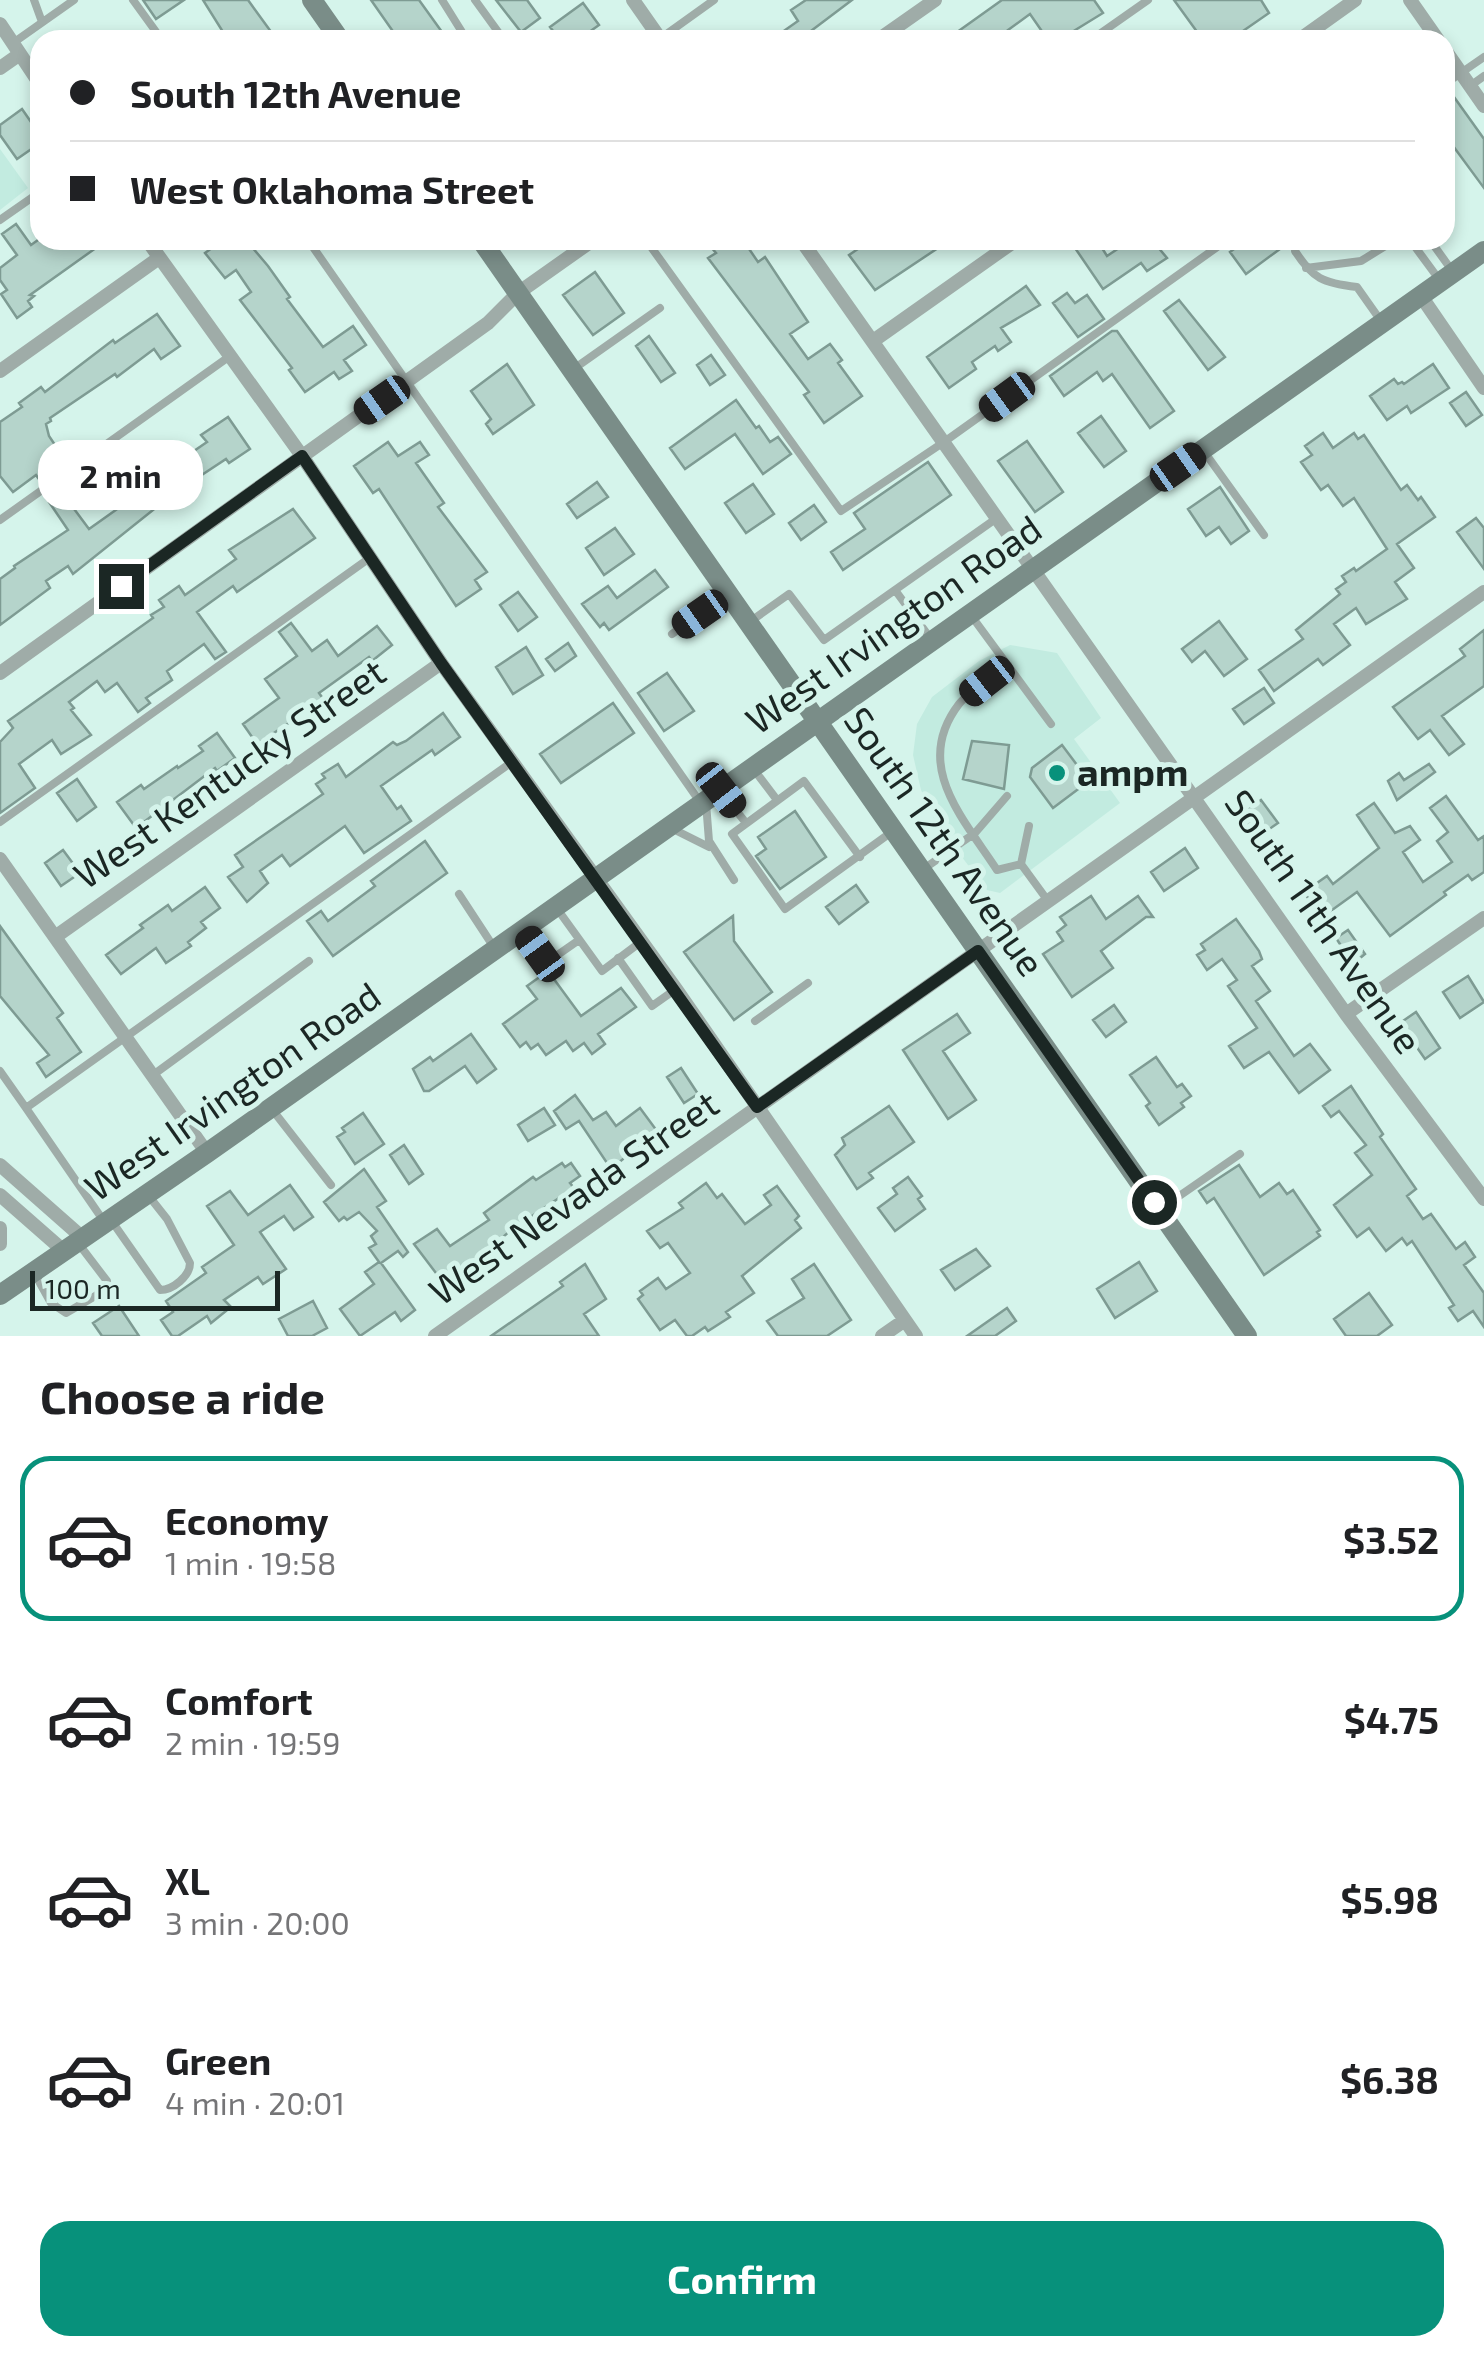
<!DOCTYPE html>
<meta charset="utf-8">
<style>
:root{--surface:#fff;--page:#f6f6f6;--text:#202124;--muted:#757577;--line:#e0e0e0;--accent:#07917b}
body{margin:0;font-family:"Exo 2",sans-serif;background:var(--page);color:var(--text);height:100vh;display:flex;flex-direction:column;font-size:38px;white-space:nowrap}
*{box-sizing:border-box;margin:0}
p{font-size:32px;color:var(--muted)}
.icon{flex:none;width:55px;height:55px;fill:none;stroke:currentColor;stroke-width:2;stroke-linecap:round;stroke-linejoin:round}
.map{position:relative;height:1336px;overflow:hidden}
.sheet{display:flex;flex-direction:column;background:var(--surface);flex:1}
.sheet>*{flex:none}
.banner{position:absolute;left:30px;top:30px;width:1425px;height:220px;border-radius:30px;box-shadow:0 5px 15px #0003;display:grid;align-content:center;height:220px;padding:0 40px;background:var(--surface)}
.scale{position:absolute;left:30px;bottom:25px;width:250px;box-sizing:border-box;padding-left:10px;border:5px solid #1b2724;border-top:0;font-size:28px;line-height:35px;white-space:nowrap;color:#1b2724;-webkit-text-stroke:8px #d5f4eb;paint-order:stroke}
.end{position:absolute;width:45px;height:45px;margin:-22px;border:12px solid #1b2724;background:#fff;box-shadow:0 0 0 5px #fff}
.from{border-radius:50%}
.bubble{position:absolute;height:70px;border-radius:30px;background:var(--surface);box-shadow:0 5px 15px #0003;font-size:32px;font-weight:700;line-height:70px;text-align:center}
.car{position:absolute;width:30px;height:60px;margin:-30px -15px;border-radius:12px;box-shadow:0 0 8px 2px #0007;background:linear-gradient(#222 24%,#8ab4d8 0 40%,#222 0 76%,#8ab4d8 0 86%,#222 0)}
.banner b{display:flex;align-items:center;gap:35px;height:95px;font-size:38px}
.banner b+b{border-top:2px solid var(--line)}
.banner i{width:25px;height:25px;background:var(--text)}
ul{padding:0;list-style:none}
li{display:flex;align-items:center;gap:30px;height:165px;margin:0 20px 15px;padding:0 20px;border:5px solid transparent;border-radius:30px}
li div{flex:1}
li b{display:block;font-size:38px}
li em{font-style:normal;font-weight:700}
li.active{border-color:var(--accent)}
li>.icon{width:90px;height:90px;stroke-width:1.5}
h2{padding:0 40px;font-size:45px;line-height:120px}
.primary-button{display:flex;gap:20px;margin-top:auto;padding:20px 40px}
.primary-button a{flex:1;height:115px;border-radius:30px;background:var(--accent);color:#fff;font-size:40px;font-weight:700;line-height:115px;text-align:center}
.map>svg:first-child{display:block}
</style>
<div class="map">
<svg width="1484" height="1336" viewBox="0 0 1484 1336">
<rect width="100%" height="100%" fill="#d5f4eb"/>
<path fill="#c2ebe0" d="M 0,149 L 28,188 L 0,210 Z
M 1010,645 L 1057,653 L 1101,718 L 1074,739 L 1120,803 L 1000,893 L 987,890 L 936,823 L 921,790 L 913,755 L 917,724 L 932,697 L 979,661 Z"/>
<path fill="#b5d4cb" stroke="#7e9b93" stroke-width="2.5" d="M 143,0 L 184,0 L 156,19 Z
M 203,0 L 248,0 L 277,40 L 228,40 Z
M 371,0 L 419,0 L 442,32 L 431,40 L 399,40 Z
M 496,0 L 527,0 L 540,18 L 521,32 Z
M 806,0 L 852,0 L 799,40 L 771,40 L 798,21 L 791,10 Z
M 1002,0 L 1094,0 L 1103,13 L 1059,40 L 1048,40 L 1030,14 L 1008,30 L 1010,33 L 1001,40 L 946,40 Z
M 1174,0 L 1261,0 L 1269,13 L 1230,40 L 1203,40 Z
M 583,3 L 599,25 L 578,40 L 560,40 L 550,27 Z
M 1449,90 L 1484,139 L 1484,188 L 1445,135 L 1445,91 Z
M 22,109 L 40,135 L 40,143 L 17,159 L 0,135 L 0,125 Z
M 16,224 L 31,245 L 38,240 L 107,240 L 30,295 L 34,296 L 28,301 L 32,307 L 17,318 L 1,294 L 7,290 L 0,280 L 0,268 L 17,255 L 2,234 Z
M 223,240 L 246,240 L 268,266 L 290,297 L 287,299 L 323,347 L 353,326 L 366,345 L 344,360 L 352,371 L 339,379 L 334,372 L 305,392 L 289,370 L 292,368 L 240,300 L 251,292 L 236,270 L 225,278 L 205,253 Z
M 721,240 L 743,240 L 758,262 L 765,257 L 808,322 L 790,334 L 808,359 L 830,344 L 842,360 L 838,363 L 862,396 L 824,423 L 804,395 L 809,392 L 708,258 L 716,253 L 711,247 Z
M 871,240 L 950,240 L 875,290 L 849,255 Z
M 1080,240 L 1097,240 L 1107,256 L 1131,240 L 1152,240 L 1167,258 L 1147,271 L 1141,263 L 1103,289 L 1073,245 Z
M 1246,240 L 1288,240 L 1288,243 L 1246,274 L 1230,252 Z
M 595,272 L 624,313 L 593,335 L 563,295 Z
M 1026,286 L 1040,305 L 1001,328 L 1011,342 L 998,351 L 995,346 L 972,362 L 976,369 L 949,388 L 927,357 Z
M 1067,293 L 1075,303 L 1087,295 L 1104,319 L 1078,337 L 1053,303 Z
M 1179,300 L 1225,357 L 1208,370 L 1164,311 Z
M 157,314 L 180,346 L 161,359 L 154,349 L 117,377 L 115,374 L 50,418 L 51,421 L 46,424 L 49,436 L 67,463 L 41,482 L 36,475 L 13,492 L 0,476 L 0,422 L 22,407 L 19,403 L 41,387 L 45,392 L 113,340 L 115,343 Z
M 1112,331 L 1117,331 L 1174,411 L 1150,428 L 1112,374 L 1103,381 L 1097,372 L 1064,396 L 1050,376 Z
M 649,336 L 675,373 L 661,382 L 636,346 Z
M 711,355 L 725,375 L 710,385 L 697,365 Z
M 507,364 L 534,405 L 493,434 L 486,424 L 491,419 L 471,391 Z
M 1433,364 L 1449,388 L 1411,413 L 1407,406 L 1387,420 L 1370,396 L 1394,379 L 1398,384 L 1402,382 L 1404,384 Z
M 1466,392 L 1482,415 L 1466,426 L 1450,403 Z
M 736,400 L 756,428 L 759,426 L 770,442 L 778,437 L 791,454 L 763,474 L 735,434 L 685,469 L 670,448 Z
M 1101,416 L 1126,451 L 1104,467 L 1078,433 Z
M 228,417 L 250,449 L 229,463 L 226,459 L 173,494 L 73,574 L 68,566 L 46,581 L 50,588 L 0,625 L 0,579 L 15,568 L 14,566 L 68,530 L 47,499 L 60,490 L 89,529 L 120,507 L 113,498 L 155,468 L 156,471 L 169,461 L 172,466 L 207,442 L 201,435 Z
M 1323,433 L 1333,448 L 1354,433 L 1358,439 L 1364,435 L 1401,490 L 1407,485 L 1418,500 L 1421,497 L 1435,517 L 1397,544 L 1414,568 L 1395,582 L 1407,599 L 1366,624 L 1356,608 L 1334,624 L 1350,645 L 1323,665 L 1318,659 L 1274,691 L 1259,670 L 1303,639 L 1296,630 L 1340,594 L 1336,589 L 1346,582 L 1342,576 L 1354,568 L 1356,571 L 1387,549 L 1354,498 L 1343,506 L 1328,485 L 1321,490 L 1301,462 L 1312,455 L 1305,446 Z
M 1027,441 L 1063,492 L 1035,512 L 998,461 Z
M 388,442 L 398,456 L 420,442 L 429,455 L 416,463 L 444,503 L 438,507 L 487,572 L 475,580 L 481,589 L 456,606 L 379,489 L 373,493 L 354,466 Z
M 928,462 L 951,495 L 843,570 L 831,552 L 865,529 L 854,513 Z
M 597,482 L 608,497 L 577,518 L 567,504 Z
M 753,484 L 774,514 L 746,533 L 725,503 Z
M 1220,487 L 1249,531 L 1231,544 L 1219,527 L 1206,536 L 1188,509 Z
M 814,505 L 826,522 L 801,540 L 789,523 Z
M 293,509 L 315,538 L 237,592 L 233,586 L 197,612 L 226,652 L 215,659 L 204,644 L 167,671 L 172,680 L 146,698 L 150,703 L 138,712 L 117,683 L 105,692 L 97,681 L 69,702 L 74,708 L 71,710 L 91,735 L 61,754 L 52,740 L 19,764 L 35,788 L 0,813 L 0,742 L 13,728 L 8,721 L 153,618 L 151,615 L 164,607 L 159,600 L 179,586 L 185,595 L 236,559 L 229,550 Z
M 1476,518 L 1484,528 L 1484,569 L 1457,532 Z
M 615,528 L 634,554 L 604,575 L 586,548 Z
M 655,570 L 668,587 L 609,630 L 604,623 L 600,627 L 582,604 L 608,586 L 617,598 Z
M 518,592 L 537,617 L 518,631 L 500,605 Z
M 1219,621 L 1247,659 L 1224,676 L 1205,651 L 1192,662 L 1182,649 Z
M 291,623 L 312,651 L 327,640 L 338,656 L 377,626 L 392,645 L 372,661 L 369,657 L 319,693 L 324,700 L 257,744 L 243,724 L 279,698 L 265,679 L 297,656 L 279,632 Z
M 1484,630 L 1484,686 L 1442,716 L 1464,744 L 1449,755 L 1430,730 L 1418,739 L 1393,707 L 1465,656 L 1460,649 Z
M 568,643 L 576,656 L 555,671 L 546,659 Z
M 526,647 L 543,675 L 513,694 L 496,667 Z
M 667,673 L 694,711 L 664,731 L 638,693 Z
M 1264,688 L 1274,703 L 1244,724 L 1233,709 Z
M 613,703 L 634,733 L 561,783 L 540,754 Z
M 443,713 L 460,737 L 435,755 L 432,750 L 381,786 L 397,809 L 401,806 L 411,821 L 364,853 L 345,826 L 290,866 L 282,855 L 260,871 L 268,883 L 247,902 L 228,877 L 243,867 L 235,855 L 323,794 L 316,784 L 325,778 L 322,774 L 338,764 L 346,777 L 393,742 L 397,745 L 406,741 Z
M 217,733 L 235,758 L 217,771 L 215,768 L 136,828 L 117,802 L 141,785 L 144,789 L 177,766 L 178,768 L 203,751 L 199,746 Z
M 972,741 L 1009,745 L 1004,789 L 963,779 Z
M 1062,745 L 1089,781 L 1053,808 L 1030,777 L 1032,768 Z
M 1429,764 L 1435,772 L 1397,800 L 1388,781 L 1399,773 L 1404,780 Z
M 77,779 L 96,807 L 77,821 L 57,793 Z
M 1446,796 L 1478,840 L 1484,836 L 1484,872 L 1472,880 L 1468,875 L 1444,892 L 1446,895 L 1390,936 L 1357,892 L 1321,918 L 1304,892 L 1327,876 L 1333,884 L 1379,848 L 1357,815 L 1374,803 L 1395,833 L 1410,826 L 1420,840 L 1403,852 L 1423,882 L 1452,862 L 1437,841 L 1448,832 L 1430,808 Z
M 1261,800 L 1278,823 L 1255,839 L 1239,817 Z
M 795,811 L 826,857 L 780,889 L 756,856 L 766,849 L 758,837 Z
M 425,841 L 447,873 L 333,956 L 307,921 L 321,911 L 328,921 L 375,886 L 371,881 Z
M 1185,848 L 1198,868 L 1164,891 L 1151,872 Z
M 63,850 L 80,873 L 61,886 L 45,863 Z
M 856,885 L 868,902 L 839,924 L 826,907 Z
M 205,887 L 220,908 L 201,922 L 206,928 L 188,942 L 191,946 L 166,963 L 156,948 L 121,974 L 106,955 L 143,928 L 140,925 L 168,905 L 172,911 Z
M 1091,896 L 1106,919 L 1138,896 L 1153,917 L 1146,917 L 1101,951 L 1113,968 L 1072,997 L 1043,954 L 1063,941 L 1057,932 L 1066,925 L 1060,917 Z
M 733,916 L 734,941 L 772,992 L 734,1020 L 684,952 Z
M 1236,919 L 1259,951 L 1262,959 L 1252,966 L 1270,991 L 1256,1001 L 1294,1056 L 1310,1044 L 1330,1070 L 1299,1093 L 1269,1052 L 1244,1068 L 1229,1046 L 1257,1028 L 1228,986 L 1237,980 L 1222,959 L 1207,970 L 1197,955 L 1205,950 L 1201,944 Z
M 0,926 L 63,1013 L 57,1018 L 81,1052 L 46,1077 L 37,1063 L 49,1055 L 0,996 Z
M 1348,930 L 1365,954 L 1353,964 L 1336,938 Z
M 548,971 L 581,1016 L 621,988 L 636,1007 L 598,1034 L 605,1044 L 592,1054 L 584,1043 L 573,1051 L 566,1041 L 546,1055 L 538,1044 L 531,1049 L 526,1042 L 520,1047 L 503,1024 L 537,999 L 527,986 Z
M 1468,976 L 1484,1002 L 1460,1018 L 1443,992 Z
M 1114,1005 L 1126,1022 L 1106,1037 L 1093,1020 Z
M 1416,1012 L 1440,1048 L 1425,1059 L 1400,1023 Z
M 957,1014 L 970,1033 L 943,1051 L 976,1100 L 948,1119 L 903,1050 Z
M 471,1034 L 496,1069 L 477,1083 L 465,1066 L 429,1091 L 424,1091 L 413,1069 L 430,1057 L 433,1061 Z
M 1156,1057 L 1177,1087 L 1182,1084 L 1191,1096 L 1181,1103 L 1184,1107 L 1159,1125 L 1146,1106 L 1150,1103 L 1130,1075 Z
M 681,1068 L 698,1094 L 684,1103 L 667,1077 Z
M 1351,1086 L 1383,1134 L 1380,1137 L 1416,1189 L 1407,1196 L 1423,1219 L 1431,1214 L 1456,1249 L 1465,1242 L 1475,1257 L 1464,1265 L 1484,1293 L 1484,1327 L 1473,1311 L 1458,1321 L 1449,1308 L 1454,1305 L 1412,1241 L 1407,1245 L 1402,1238 L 1386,1251 L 1369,1228 L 1357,1237 L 1334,1205 L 1372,1175 L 1355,1153 L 1366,1145 L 1339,1111 L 1331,1117 L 1323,1106 Z
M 575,1095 L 593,1120 L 606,1112 L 616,1126 L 640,1108 L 657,1131 L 611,1169 L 579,1121 L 566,1129 L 554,1111 Z
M 889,1106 L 914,1142 L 869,1173 L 873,1178 L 857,1189 L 835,1155 L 845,1145 L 842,1138 Z
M 544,1108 L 555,1125 L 528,1141 L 518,1125 Z
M 363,1113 L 384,1144 L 355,1164 L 337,1137 L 345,1132 L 342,1128 Z
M 404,1145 L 423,1174 L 409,1184 L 390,1155 Z
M 562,1163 L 565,1167 L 571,1163 L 580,1176 L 570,1183 L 574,1188 L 511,1230 L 503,1237 L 505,1241 L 445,1285 L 414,1244 L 437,1229 L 450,1246 L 489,1220 L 484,1213 L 533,1177 L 536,1180 Z
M 1239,1165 L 1260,1197 L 1279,1183 L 1287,1194 L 1293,1190 L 1320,1230 L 1317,1232 L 1320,1236 L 1264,1275 L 1214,1198 L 1207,1203 L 1199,1191 Z
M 364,1169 L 386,1201 L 377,1207 L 408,1252 L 403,1257 L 398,1251 L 381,1263 L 415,1310 L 401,1321 L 395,1312 L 360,1336 L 340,1309 L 374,1284 L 365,1272 L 379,1262 L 369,1248 L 376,1244 L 371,1236 L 377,1231 L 359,1212 L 347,1220 L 344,1217 L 339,1221 L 324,1202 Z
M 908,1177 L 922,1196 L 918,1199 L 925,1209 L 895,1231 L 878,1208 L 897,1194 L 893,1188 Z
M 706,1183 L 717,1198 L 722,1194 L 745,1224 L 771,1205 L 764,1195 L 777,1186 L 799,1216 L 795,1220 L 801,1228 L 742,1276 L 754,1293 L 726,1312 L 730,1317 L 708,1331 L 705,1327 L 692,1336 L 687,1336 L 675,1320 L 660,1330 L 638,1299 L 643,1295 L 640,1291 L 658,1278 L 666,1289 L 690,1273 L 668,1243 L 660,1248 L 647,1231 L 683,1208 L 679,1203 Z
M 290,1185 L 313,1217 L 294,1230 L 284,1216 L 260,1232 L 286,1269 L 263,1284 L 258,1277 L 224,1300 L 231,1307 L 211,1323 L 207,1316 L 178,1336 L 172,1336 L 161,1320 L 173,1312 L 166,1301 L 206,1273 L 202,1267 L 234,1245 L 207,1206 L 230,1191 L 248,1215 Z
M 976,1249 L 990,1266 L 955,1290 L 941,1270 Z
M 1139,1262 L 1157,1291 L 1115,1318 L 1097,1289 Z
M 585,1264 L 606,1299 L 584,1314 L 599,1336 L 491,1336 L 563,1286 L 560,1282 Z
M 814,1264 L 851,1320 L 827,1336 L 778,1336 L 767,1321 L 804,1298 L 792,1279 Z
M 1369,1293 L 1392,1325 L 1377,1336 L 1346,1336 L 1334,1319 Z
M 313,1301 L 327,1328 L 312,1336 L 288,1336 L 279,1319 Z
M 119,1306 L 139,1336 L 102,1336 L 93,1323 Z
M 1007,1308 L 1016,1321 L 995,1336 L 967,1336 Z"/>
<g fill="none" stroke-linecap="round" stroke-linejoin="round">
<path stroke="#9faca8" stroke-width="8" d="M 34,0 L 42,22
M 133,0 L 162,40
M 442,0 L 467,40
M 475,0 L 504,40
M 661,38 L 714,0
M 1091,40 L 1148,0
M 13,43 L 74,0
M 1445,84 L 1484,57
M 1470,86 L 1484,76
M 0,220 L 40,192
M 308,240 L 700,802
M 646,240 L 841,511 L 944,442 L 1227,240
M 1296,240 L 1295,251 C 1313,279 1323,283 1357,287 L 1381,321
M 1406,240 L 1413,244 L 1438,278
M 1430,240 L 1453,272
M 1306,268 L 1361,261 L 1395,240
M 575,368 L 660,308
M 1203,450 L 1264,535
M 0,520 L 230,356
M 895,590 L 931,639
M 970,614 L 1051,724
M 751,621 L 789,594 L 824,640 L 997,518
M 672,634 L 725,596
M 1008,665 C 993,677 971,689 959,704 C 912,765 963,818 997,870 L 1021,864
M 755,771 L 777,800
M 723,794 L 746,823
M 706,803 L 709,841 L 734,880
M 0,822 L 371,557
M 1029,826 L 1021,864 L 1048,901
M 673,829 L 709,847
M 860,857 L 804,781 L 732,834 L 785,909 L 893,831
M 925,868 L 975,833 L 1007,796
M 459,894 L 495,949
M 558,910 L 602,971 L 642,941
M 522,930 L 546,963 L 579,940
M 618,958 L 652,1006 L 676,989
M 755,1021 L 808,983
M 0,1071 L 26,1108 L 512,762
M 153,1075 L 309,961
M 26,1108 L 103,1220
M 271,1108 L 331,1185
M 1159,1210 L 1240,1154
M 111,1220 L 160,1290 C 173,1290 190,1276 190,1263 L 167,1219 L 148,1195
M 36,1276 L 51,1303 L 66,1313 L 97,1295 L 107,1281 L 78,1243"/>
<path stroke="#9faca8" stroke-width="14" d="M 633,0 L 661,40
M 1410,0 L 1438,40
M 0,24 L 40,84
M 878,40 L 935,0
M 1299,40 L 1355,0
M 1445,50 L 1484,106
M 0,68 L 20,54
M 147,240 L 302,456 L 441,663 L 676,989 L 916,1336
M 801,240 L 1346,1014 L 1484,1199
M 1421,296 L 1484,388
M 873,341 L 1016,240
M 0,371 L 159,258
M 0,673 L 488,323 L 518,293 L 593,240
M 0,859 L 207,1153
M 55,937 L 441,663
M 1346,1014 L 1484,918
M 0,1165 L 84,1239
M 0,1195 L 65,1252
M 0,1228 L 0,1244
M 435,1336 L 1484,592
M 882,1336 L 905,1320"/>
<path stroke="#7a8d88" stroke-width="20" d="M 312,0 L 340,40
M 481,240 L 1247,1336
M 0,1295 L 207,1153 L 1484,251"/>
</g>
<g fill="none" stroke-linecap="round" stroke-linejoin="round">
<path stroke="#1b2724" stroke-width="12" d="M 121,586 L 302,456 L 441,663 L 757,1107 L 978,951 L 1154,1202"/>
</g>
<circle fill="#07917b" stroke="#d5f4eb" stroke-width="4" cx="1057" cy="773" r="10"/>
<g text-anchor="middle" stroke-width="10" stroke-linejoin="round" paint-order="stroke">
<g font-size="38" fill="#1b2724" stroke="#d5f4eb">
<text transform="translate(894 625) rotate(-35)" y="13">West Irvington Road</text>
<text transform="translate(230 774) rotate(-35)" y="13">West Kentucky Street</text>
<text transform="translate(944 842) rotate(55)" y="13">South 12th Avenue</text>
<text transform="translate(1323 922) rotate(55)" y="13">South 11th Avenue</text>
<text transform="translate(233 1092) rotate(-35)" y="13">West Irvington Road</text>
<text transform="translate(574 1198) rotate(-35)" y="13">West Nevada Street</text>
</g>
<g font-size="38" font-weight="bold" fill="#1b2724" stroke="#d5f4eb" text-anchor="start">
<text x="1077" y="786">ampm</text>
</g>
</g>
</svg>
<div class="scale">100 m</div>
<i class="end from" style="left:1154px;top:1202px"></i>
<i class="end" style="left:121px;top:586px"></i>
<div class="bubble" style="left:38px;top:440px;width:165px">2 min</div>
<i class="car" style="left:1007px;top:397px;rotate:234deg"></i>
<i class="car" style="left:382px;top:400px;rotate:235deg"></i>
<i class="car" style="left:1178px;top:467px;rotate:55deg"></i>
<i class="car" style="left:700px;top:614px;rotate:235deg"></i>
<i class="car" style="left:987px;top:681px;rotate:232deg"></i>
<i class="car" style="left:721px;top:790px;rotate:142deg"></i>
<i class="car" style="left:540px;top:954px;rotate:324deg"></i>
<div class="banner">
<b><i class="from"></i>South 12th Avenue</b>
<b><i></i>West Oklahoma Street</b>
</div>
</div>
<section class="sheet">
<h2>Choose a ride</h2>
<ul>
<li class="active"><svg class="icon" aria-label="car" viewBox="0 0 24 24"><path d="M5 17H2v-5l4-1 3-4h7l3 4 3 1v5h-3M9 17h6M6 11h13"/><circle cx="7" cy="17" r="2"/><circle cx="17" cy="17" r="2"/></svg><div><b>Economy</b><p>1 min · 19:58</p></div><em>$3.52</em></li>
<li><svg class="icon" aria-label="car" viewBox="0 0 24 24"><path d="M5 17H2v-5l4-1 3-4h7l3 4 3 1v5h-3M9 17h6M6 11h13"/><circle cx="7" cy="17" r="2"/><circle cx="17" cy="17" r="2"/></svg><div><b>Comfort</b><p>2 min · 19:59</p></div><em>$4.75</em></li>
<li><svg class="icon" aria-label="car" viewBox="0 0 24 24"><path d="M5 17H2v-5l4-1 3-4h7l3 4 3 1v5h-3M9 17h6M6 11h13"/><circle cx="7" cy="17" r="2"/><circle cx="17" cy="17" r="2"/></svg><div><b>XL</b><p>3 min · 20:00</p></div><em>$5.98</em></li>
<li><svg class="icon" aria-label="car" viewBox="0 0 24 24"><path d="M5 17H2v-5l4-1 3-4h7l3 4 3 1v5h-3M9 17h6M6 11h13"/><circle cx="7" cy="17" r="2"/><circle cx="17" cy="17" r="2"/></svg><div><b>Green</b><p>4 min · 20:01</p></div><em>$6.38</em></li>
</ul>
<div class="primary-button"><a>Confirm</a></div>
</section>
